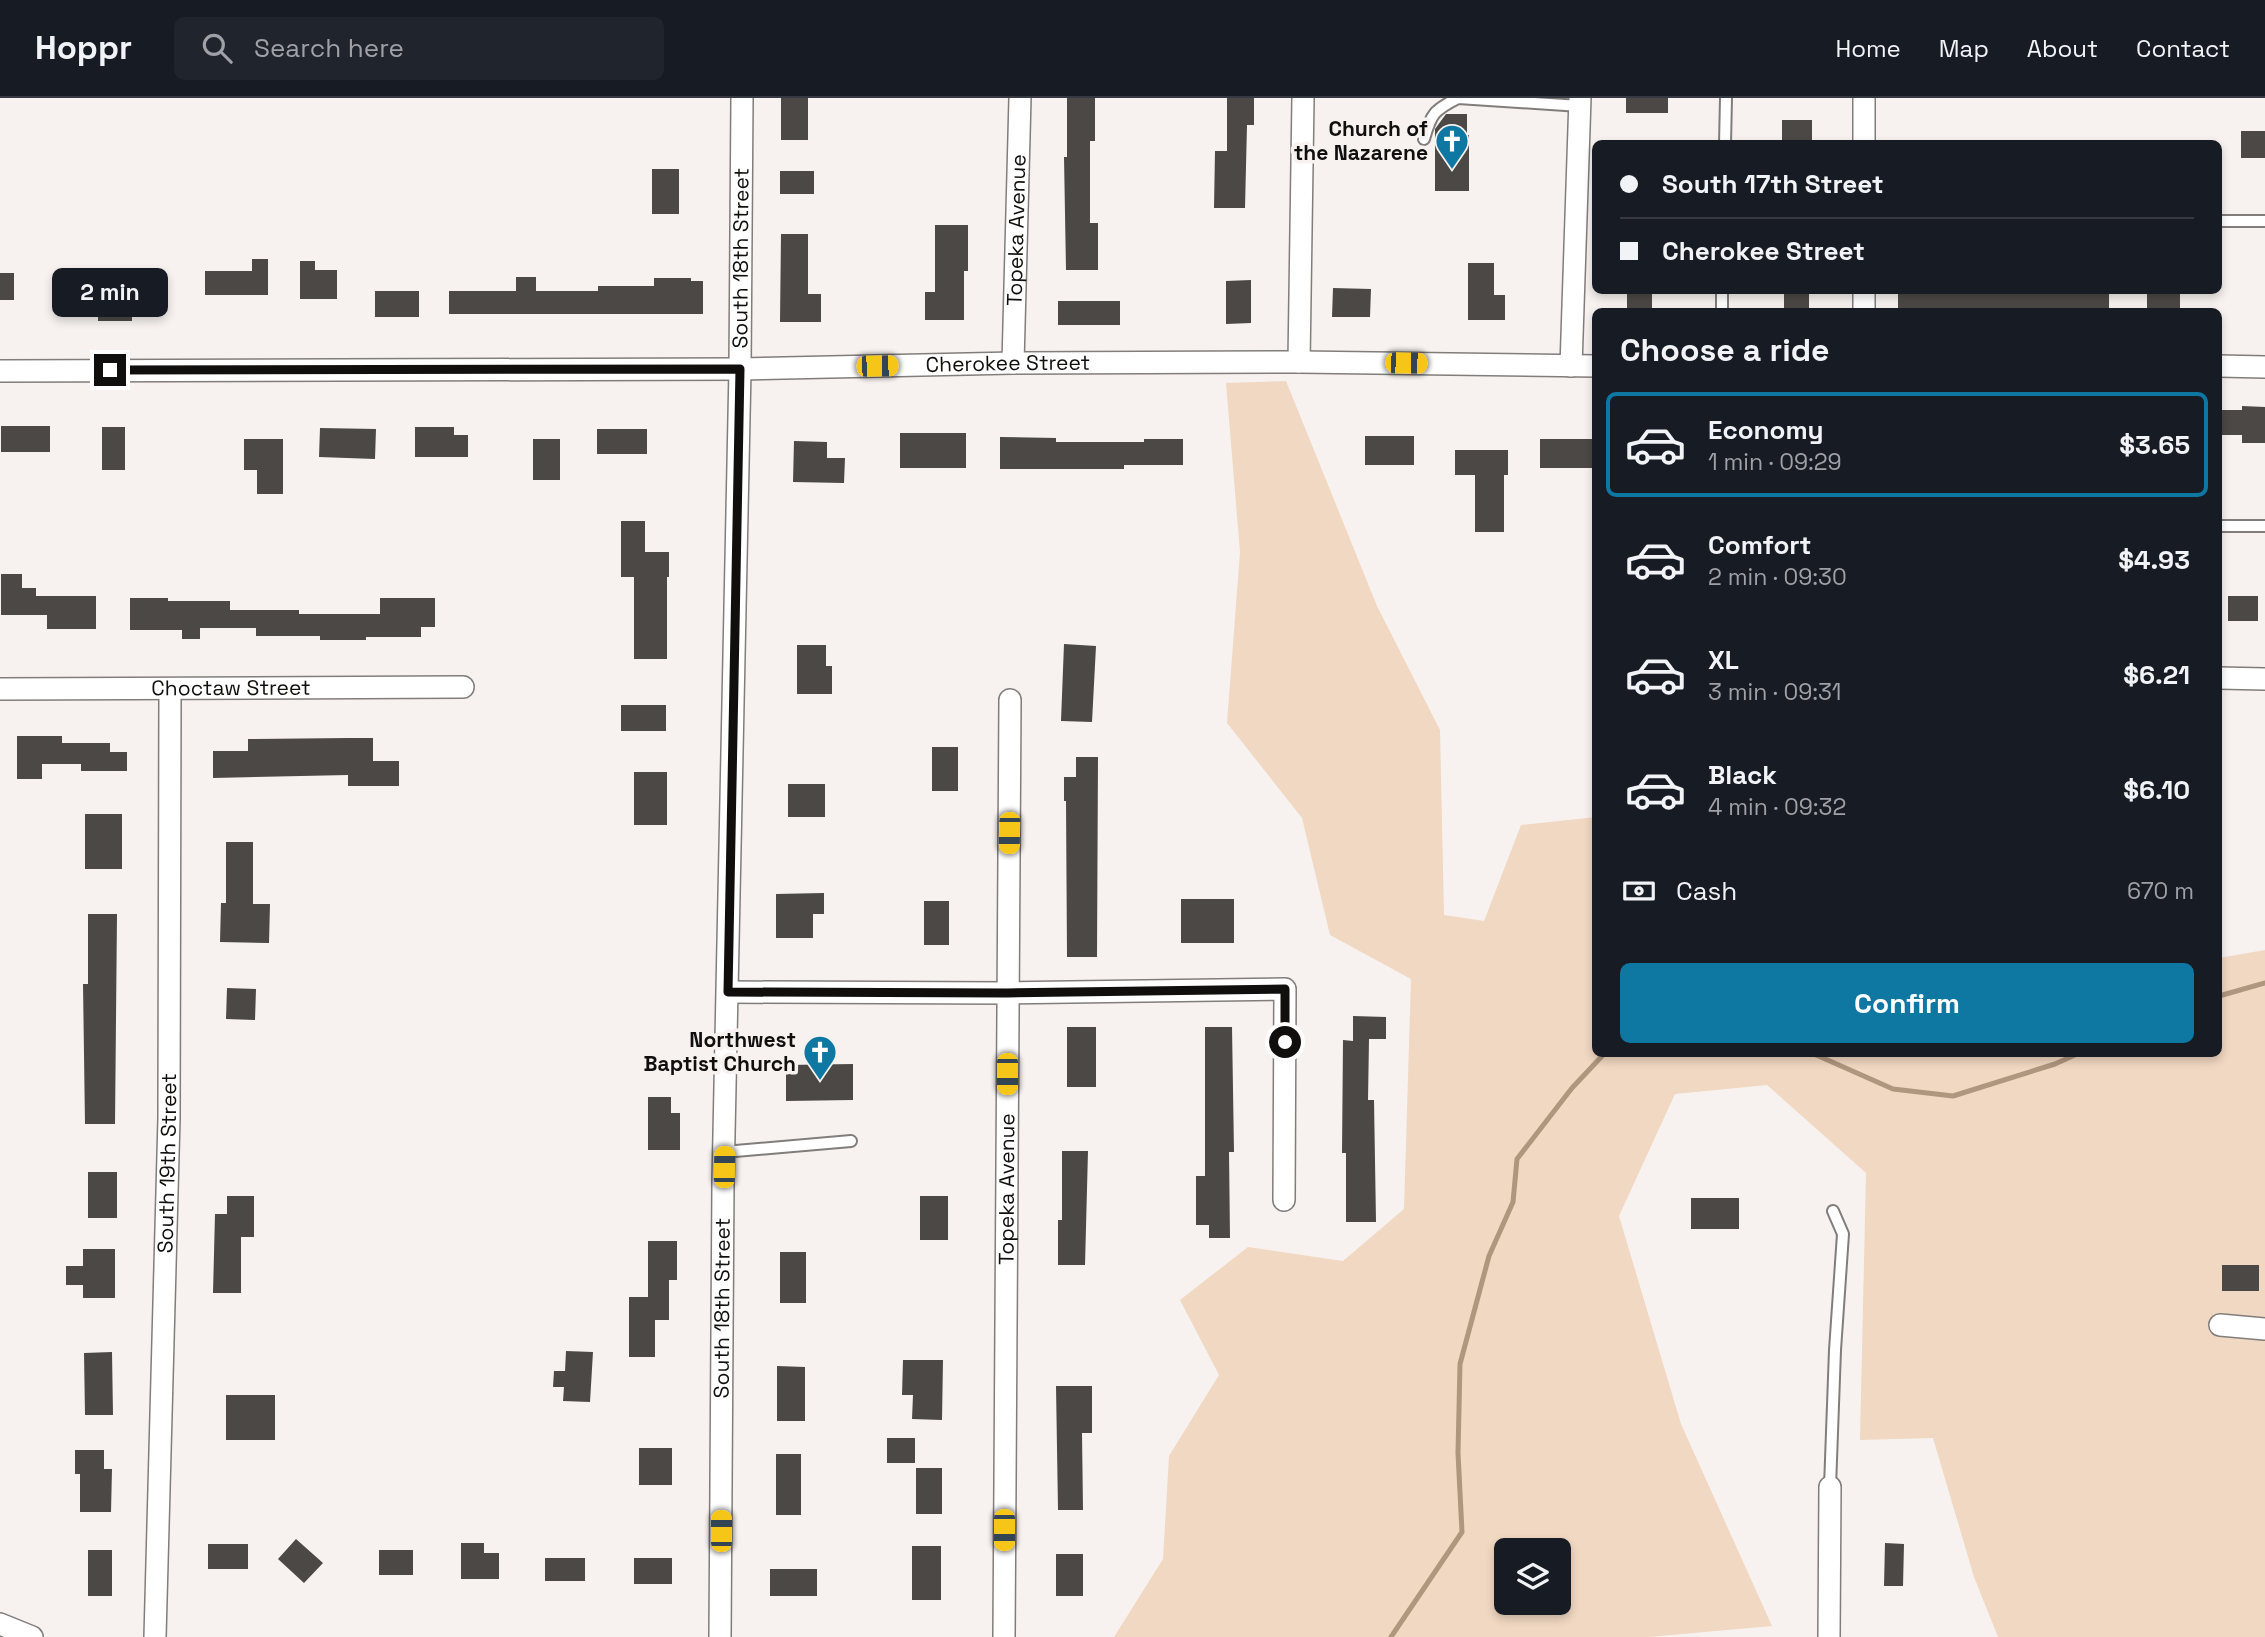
<!DOCTYPE html>
<meta charset="utf-8">
<style>
:root{--surface:#171b24;--page:#20242c;--text:#f1f3f6;--muted:#9ea1a6;--line:#363941;--accent:#0e78a3}
body{margin:0;font-family:"Space Grotesk",sans-serif;background:var(--page);color:var(--text);height:100vh;display:flex;flex-direction:column;font-size:26px;white-space:nowrap}
*{box-sizing:border-box;margin:0}
p{font-size:23px;color:var(--muted)}
.icon{flex:none;width:38px;height:38px;fill:none;stroke:currentColor;stroke-width:2;stroke-linecap:round;stroke-linejoin:round}
.map{position:relative;flex:1;overflow:hidden}
.side{position:absolute;left:1592px;top:210px;width:630px;height:749px;display:flex;flex-direction:column;background:var(--surface);border-radius:10px;box-shadow:0 4px 10px #0003}
.side>*{flex:none}
.guide{position:absolute;left:1592px;top:42px;width:630px;height:154px;border-radius:10px;box-shadow:0 4px 10px #0003;display:grid;align-content:center;height:154px;padding:0 28px;background:var(--surface)}
.controls{position:absolute;left:1494px;top:1440px;display:grid;gap:14px}
.controls a{display:grid;place-items:center;width:77px;height:77px;border-radius:10px;background:var(--surface);box-shadow:0 4px 10px #0003;font-size:35px}
.end{position:absolute;width:32px;height:32px;margin:-16px;border:9px solid #100f0e;background:#fff;box-shadow:0 0 0 4px #fff}
.from{border-radius:50%}
.bubble{position:absolute;height:49px;border-radius:10px;background:var(--surface);box-shadow:0 4px 10px #0003;font-size:23px;font-weight:700;line-height:49px;text-align:center}
.car{position:absolute;width:21px;height:42px;margin:-21px -10px;border-radius:9px;box-shadow:0 0 5px 2px #0007;background:linear-gradient(#f5c518 24%,#345 0 40%,#f5c518 0 76%,#345 0 86%,#f5c518 0)}
.guide b{display:flex;align-items:center;gap:24px;height:66px;font-size:26px}
.guide b+b{border-top:2px solid var(--line)}
.guide i{width:18px;height:18px;background:var(--text)}
ul{padding:0;list-style:none}
li{display:flex;align-items:center;gap:21px;height:105px;margin:0 14px 10px;padding:0 14px;border:4px solid transparent;border-radius:10px}
li div{flex:1}
li b{display:block;font-size:26px}
li em{font-style:normal;font-weight:700}
li.selected{border-color:var(--accent)}
li>.icon{width:63px;height:63px;stroke-width:1.5}
h2{padding:0 28px;font-size:32px;line-height:84px}
.pay{display:flex;align-items:center;gap:18px;height:77px;padding:0 28px;font-size:26px}
.pay p{margin-inline-start:auto}
.cta{display:flex;gap:14px;margin-top:auto;padding:14px 28px}
.cta a{flex:1;height:80px;border-radius:10px;background:var(--accent);color:#fff;font-size:28px;font-weight:700;line-height:80px;text-align:center}
header{display:flex;align-items:center;gap:42px;box-sizing:border-box;height:98px;padding:0 35px;background:var(--surface);border-bottom:2px solid var(--line)}
header strong{font-size:33px}
nav{display:flex;gap:38px;margin-inline-start:auto;font-size:24px}
.search{width:490px;height:63px;background:var(--page);display:flex;align-items:center;gap:18px;box-sizing:border-box;padding:0 24px;border-radius:10px;color:var(--muted);font-size:26px}
.map>svg:first-child{display:block}
</style>
<header>
<strong>Hoppr</strong>
<div class="search"><svg class="icon" aria-label="search" viewBox="0 0 24 24"><circle cx="10" cy="10" r="6"/><path d="M15 15l6 6"/></svg>Search here</div>
<nav><a>Home</a><a>Map</a><a>About</a><a>Contact</a></nav>
</header>
<div class="map">
<svg width="2265" height="1539" viewBox="0 0 2265 1539">
<rect width="100%" height="100%" fill="#f7f2ef"/>
<path fill="#f1d8c2" fill-rule="evenodd" d="M 1286,283 L 1377,508 L 1440,632 L 1444,817 L 1484,823 L 1521,727 L 1596,719 L 1596,956 L 2219,956 L 2219,860 L 2265,852 L 2265,1539 L 1998,1539 L 1974,1479 L 1933,1340 L 1860,1342 L 1866,1075 L 1767,987 L 1675,996 L 1619,1118 L 1681,1326 L 1772,1528 L 1649,1539 L 1114,1539 L 1163,1461 L 1169,1358 L 1219,1277 L 1180,1202 L 1248,1149 L 1343,1163 L 1404,1111 L 1411,881 L 1330,837 L 1302,720 L 1227,625 L 1240,454 L 1226,285 ZM 1507,1452 L 1559,1452 L 1559,1505 L 1507,1505 Z"/>
<g fill="none" stroke-linecap="round" stroke-linejoin="round">
<path stroke="#af967e" stroke-width="5" d="M 2219,898 L 2265,885
M 1814,956 L 1893,991 L 1953,998 L 2055,966 L 2077,956
M 1391,1539 L 1462,1434 L 1458,1355 L 1460,1266 L 1489,1158 L 1513,1104 L 1517,1061 L 1572,990 L 1604,956"/>
</g>
<path fill="#4b4845" d="M 781,0 L 808,0 L 808,42 L 781,42 Z
M 1067,0 L 1095,0 L 1095,43 L 1090,43 L 1090,125 L 1098,125 L 1098,172 L 1066,172 L 1064,59 L 1067,59 Z
M 1227,0 L 1254,0 L 1254,27 L 1247,27 L 1245,110 L 1214,110 L 1215,53 L 1227,53 Z
M 1626,0 L 1668,0 L 1668,15 L 1626,15 Z
M 1446,16 L 1467,16 L 1467,37 L 1469,37 L 1469,93 L 1435,93 L 1435,31 Z
M 1782,22 L 1812,22 L 1812,46 L 1782,46 Z
M 2241,33 L 2265,33 L 2265,60 L 2241,60 Z
M 652,71 L 679,71 L 679,116 L 652,116 Z
M 780,73 L 814,73 L 814,96 L 780,96 Z
M 935,127 L 968,127 L 968,173 L 964,173 L 964,222 L 925,222 L 925,194 L 935,194 Z
M 781,136 L 808,136 L 808,196 L 821,196 L 821,224 L 780,224 Z
M 252,161 L 268,161 L 268,197 L 205,197 L 205,173 L 252,173 Z
M 300,163 L 315,163 L 315,172 L 337,172 L 337,201 L 300,201 Z
M 1468,165 L 1494,165 L 1494,197 L 1505,197 L 1505,222 L 1468,222 Z
M 98,173 L 132,173 L 132,223 L 98,223 Z
M 0,175 L 14,175 L 14,202 L 0,202 Z
M 516,179 L 536,179 L 536,193 L 598,193 L 598,188 L 654,188 L 654,180 L 691,180 L 691,183 L 703,183 L 703,216 L 449,216 L 449,193 L 516,193 Z
M 1251,182 L 1251,225 L 1226,226 L 1226,183 Z
M 1333,190 L 1371,191 L 1370,219 L 1332,219 Z
M 1627,192 L 1652,192 L 1652,214 L 1627,214 Z
M 1784,192 L 1809,192 L 1809,214 L 1784,214 Z
M 1898,192 L 2109,192 L 2109,214 L 1898,214 Z
M 375,193 L 419,193 L 419,219 L 375,219 Z
M 2147,194 L 2180,194 L 2180,214 L 2147,214 Z
M 1058,203 L 1120,203 L 1120,227 L 1058,227 Z
M 2242,308 L 2265,309 L 2265,345 L 2242,345 L 2242,337 L 2219,337 L 2219,312 L 2242,312 Z
M 1,328 L 50,328 L 50,354 L 1,354 Z
M 102,329 L 125,329 L 125,372 L 102,372 Z
M 415,329 L 454,329 L 454,337 L 468,337 L 468,359 L 415,359 Z
M 320,330 L 376,331 L 375,361 L 319,359 Z
M 597,331 L 647,331 L 647,356 L 597,356 Z
M 900,335 L 966,335 L 966,370 L 900,370 Z
M 1365,338 L 1414,338 L 1414,367 L 1365,367 Z
M 1000,339 L 1056,340 L 1056,344 L 1144,344 L 1144,341 L 1183,341 L 1183,367 L 1124,367 L 1124,371 L 1000,371 Z
M 244,341 L 283,341 L 283,396 L 257,396 L 257,372 L 244,372 Z
M 533,341 L 560,341 L 560,382 L 533,382 Z
M 1540,341 L 1593,341 L 1593,370 L 1540,370 Z
M 794,343 L 827,344 L 827,360 L 845,360 L 844,385 L 793,384 Z
M 1455,352 L 1508,352 L 1508,377 L 1504,377 L 1504,434 L 1475,434 L 1475,377 L 1455,377 Z
M 621,423 L 645,423 L 645,454 L 669,454 L 669,479 L 667,479 L 667,561 L 634,561 L 634,479 L 621,479 Z
M 1,476 L 22,476 L 22,490 L 36,490 L 36,498 L 96,498 L 96,531 L 47,531 L 47,517 L 1,517 Z
M 2228,498 L 2258,498 L 2258,523 L 2228,523 Z
M 130,500 L 168,500 L 168,503 L 230,503 L 230,512 L 299,512 L 299,516 L 380,516 L 380,500 L 435,500 L 435,529 L 421,529 L 421,539 L 366,539 L 366,542 L 320,542 L 320,538 L 256,538 L 256,530 L 200,530 L 200,541 L 182,541 L 182,532 L 130,532 Z
M 1064,546 L 1096,548 L 1092,624 L 1061,623 Z
M 797,547 L 826,547 L 826,568 L 832,568 L 832,596 L 797,596 Z
M 621,607 L 666,607 L 666,633 L 621,633 Z
M 17,638 L 62,638 L 62,645 L 110,645 L 110,654 L 127,654 L 127,673 L 81,673 L 81,666 L 42,666 L 42,681 L 17,681 Z
M 348,640 L 373,640 L 373,663 L 399,663 L 399,688 L 348,688 L 348,677 L 213,680 L 213,653 L 248,653 L 248,641 Z
M 932,649 L 958,649 L 958,693 L 932,693 Z
M 1076,659 L 1098,659 L 1097,859 L 1067,859 L 1066,703 L 1064,703 L 1064,679 L 1076,679 Z
M 634,674 L 667,674 L 667,727 L 634,727 Z
M 788,686 L 825,686 L 825,719 L 788,719 Z
M 85,716 L 122,716 L 122,771 L 85,771 Z
M 226,744 L 253,744 L 253,806 L 270,806 L 269,845 L 220,844 L 221,805 L 226,805 Z
M 824,795 L 824,816 L 813,816 L 813,840 L 776,840 L 776,796 Z
M 1181,801 L 1234,801 L 1234,845 L 1181,845 Z
M 924,803 L 949,803 L 949,847 L 924,847 Z
M 88,816 L 117,816 L 115,1026 L 85,1026 L 83,886 L 88,886 Z
M 227,890 L 256,891 L 255,922 L 226,921 Z
M 1353,918 L 1386,919 L 1386,941 L 1369,941 L 1368,1002 L 1374,1002 L 1376,1124 L 1346,1124 L 1346,1055 L 1342,1055 L 1343,942 L 1353,943 Z
M 1067,929 L 1096,929 L 1096,989 L 1067,989 Z
M 1205,929 L 1232,929 L 1234,1054 L 1229,1054 L 1230,1140 L 1209,1140 L 1209,1127 L 1196,1127 L 1196,1078 L 1205,1078 Z
M 853,966 L 853,1002 L 786,1003 L 786,967 Z
M 648,999 L 671,999 L 671,1015 L 680,1015 L 680,1052 L 648,1052 Z
M 1062,1053 L 1088,1053 L 1085,1167 L 1058,1167 L 1058,1122 L 1062,1122 Z
M 88,1074 L 117,1074 L 117,1120 L 88,1120 Z
M 227,1098 L 254,1098 L 254,1139 L 241,1139 L 241,1195 L 213,1195 L 215,1116 L 227,1116 Z
M 920,1098 L 948,1098 L 948,1142 L 920,1142 Z
M 1691,1100 L 1739,1100 L 1739,1131 L 1691,1131 Z
M 648,1143 L 677,1143 L 677,1182 L 669,1182 L 669,1222 L 655,1222 L 655,1259 L 629,1259 L 629,1199 L 648,1199 Z
M 83,1151 L 115,1151 L 115,1200 L 83,1200 L 83,1187 L 66,1187 L 66,1168 L 83,1168 Z
M 780,1154 L 806,1154 L 806,1205 L 780,1205 Z
M 2222,1167 L 2259,1167 L 2259,1193 L 2222,1193 Z
M 566,1253 L 593,1254 L 590,1304 L 563,1303 L 564,1289 L 553,1289 L 554,1273 L 565,1273 Z
M 112,1254 L 113,1317 L 85,1317 L 84,1255 Z
M 903,1262 L 943,1262 L 942,1322 L 912,1321 L 913,1297 L 902,1297 Z
M 777,1268 L 805,1269 L 805,1323 L 777,1323 Z
M 1056,1288 L 1092,1288 L 1092,1335 L 1082,1335 L 1083,1412 L 1058,1412 Z
M 226,1297 L 275,1297 L 275,1342 L 226,1342 Z
M 887,1340 L 915,1340 L 915,1365 L 887,1365 Z
M 639,1350 L 672,1350 L 672,1387 L 639,1387 Z
M 75,1352 L 104,1352 L 104,1371 L 112,1371 L 111,1414 L 80,1414 L 80,1376 L 75,1376 Z
M 776,1356 L 801,1356 L 801,1417 L 776,1417 Z
M 916,1370 L 942,1370 L 942,1416 L 916,1416 Z
M 296,1441 L 323,1465 L 304,1485 L 278,1461 Z
M 461,1445 L 484,1445 L 484,1455 L 499,1455 L 499,1481 L 461,1481 Z
M 1885,1445 L 1904,1446 L 1903,1488 L 1884,1488 Z
M 208,1446 L 248,1446 L 248,1471 L 208,1471 Z
M 912,1448 L 941,1448 L 941,1502 L 912,1502 Z
M 88,1452 L 112,1452 L 112,1498 L 88,1498 Z
M 379,1452 L 413,1452 L 413,1477 L 379,1477 Z
M 1056,1456 L 1083,1456 L 1083,1498 L 1056,1498 Z
M 545,1460 L 585,1460 L 585,1483 L 545,1483 Z
M 634,1460 L 672,1460 L 672,1486 L 634,1486 Z
M 770,1471 L 817,1471 L 817,1498 L 770,1498 Z"/>
<g fill="none" stroke-linecap="round" stroke-linejoin="round">
<defs>
<path id="service" d="M 1424,41 C 1431,16 1434,12 1458,0 L 1580,8
M 1725,46 L 1726,0
M 2219,123 L 2265,123
M 1722,214 L 1722,192
M 2219,428 L 2265,428
M 724,1054 L 851,1043
M 1830,1389 L 1835,1252 L 1843,1136 L 1833,1113"/>
<g id="minor">
<path d="M 1864,46 L 1864,0"/>
<path d="M 1864,192 L 1864,214"/>
<path d="M 1299,264 L 1303,0"/>
<path id="s1" d="M 1013,265 L 1020,0"/>
<path d="M 1571,268 L 1580,0"/>
<path d="M 2219,268 L 2265,269"/>
<path id="s2" d="M 0,273 L 740,271 L 1013,265 L 1299,264 L 1596,268"/>
<path d="M 2219,580 L 2265,581"/>
<path id="s3" d="M 0,591 L 463,589"/>
<path d="M 728,894 L 1007,895 L 1285,891 L 1284,1102"/>
<path d="M 2220,1227 L 2265,1231"/>
<path d="M 0,1526 L 32,1539"/>
<path id="s4" d="M 155,1539 L 169,1020 L 170,592"/>
<path id="s5" d="M 720,1539 L 723,1084 L 740,271 L 742,0"/>
<path id="s6" d="M 1004,1539 L 1010,602"/>
<path d="M 1829,1539 L 1830,1389"/>
</g>
</defs>
<use href="#service" stroke="#817d7a" stroke-width="14"/>
<use href="#minor" stroke="#817d7a" stroke-width="24"/>
<use href="#service" stroke="#fff" stroke-width="10"/>
<use href="#minor" stroke="#fff" stroke-width="21"/>
</g>
<g fill="none" stroke-linecap="round" stroke-linejoin="round">
<path stroke="#100f0e" stroke-width="9" d="M 110,272 L 740,271 L 728,894 L 1007,895 L 1285,891 L 1285,944"/>
</g>
<defs>
<symbol id="church-pin" viewBox="-11 -11 22 30"><path d="M0 17L-7.5 6A9.5 9.5 0 1 1 7.5 6Z" fill="#0e78a3" stroke="#f7f2ef"/><path d="M-1.2-6h2.4v3.5h3.3v2.4h-3.3V6h-2.4V-.1h-3.3v-2.4h3.3Z" fill="#fff"/></symbol>
</defs>
<g fill-rule="evenodd">
<use href="#church-pin" x="1433" y="24" width="38" height="52"/>
<use href="#church-pin" x="801" y="935" width="38" height="52"/>
</g>
<g text-anchor="middle" stroke-width="7" stroke-linejoin="round" paint-order="stroke">
<g font-size="21" font-weight="bold" fill="#100f0e" stroke="#f7f2ef" text-anchor="end">
<text x="1428" y="38">Church of<tspan x="1428" dy="24">the Nazarene</tspan></text>
<text x="796" y="949">Northwest<tspan x="796" dy="24">Baptist Church</tspan></text>
</g>
<g font-size="21" fill="#100f0e" stroke="#f7f2ef">
<text dy="7" stroke="none"><textPath href="#s1" startOffset="133">Topeka Avenue</textPath></text>
<text dy="7" stroke="none"><textPath href="#s5" startOffset="1379">South 18th Street</textPath></text>
<text dy="7" stroke="none"><textPath href="#s2" startOffset="1008">Cherokee Street</textPath></text>
<text dy="7" stroke="none"><textPath href="#s3" startOffset="231">Choctaw Street</textPath></text>
<text dy="7" stroke="none"><textPath href="#s4" startOffset="474">South 19th Street</textPath></text>
<text dy="7" stroke="none"><textPath href="#s6" startOffset="448">Topeka Avenue</textPath></text>
<text dy="7" stroke="none"><textPath href="#s5" startOffset="329">South 18th Street</textPath></text>
</g>
</g>
</svg>
<div class="controls">
<a><svg class="icon" aria-label="layers" viewBox="0 0 24 24"><path d="M12 4l9 5-9 5-9-5zM3 14l9 5 9-5"/></svg></a>
</div>
<i class="end from" style="left:1285px;top:944px"></i>
<i class="end" style="left:110px;top:272px"></i>
<div class="bubble" style="left:52px;top:170px;width:116px">2 min</div>
<i class="car" style="left:1406px;top:265px;rotate:91deg"></i>
<i class="car" style="left:877px;top:268px;rotate:89deg"></i>
<i class="car" style="left:1009px;top:735px;rotate:181deg"></i>
<i class="car" style="left:1007px;top:976px;rotate:180deg"></i>
<i class="car" style="left:724px;top:1069px;rotate:1deg"></i>
<i class="car" style="left:1004px;top:1432px;rotate:180deg"></i>
<i class="car" style="left:721px;top:1433px;rotate:0deg"></i>
<div class="guide">
<b><i class="from"></i>South 17th Street</b>
<b><i></i>Cherokee Street</b>
</div>
<section class="side">
<h2>Choose a ride</h2>
<ul>
<li class="selected"><svg class="icon" aria-label="car" viewBox="0 0 24 24"><path d="M5 17H2v-5l4-1 3-4h7l3 4 3 1v5h-3M9 17h6M6 11h13"/><circle cx="7" cy="17" r="2"/><circle cx="17" cy="17" r="2"/></svg><div><b>Economy</b><p>1 min · 09:29</p></div><em>$3.65</em></li>
<li><svg class="icon" aria-label="car" viewBox="0 0 24 24"><path d="M5 17H2v-5l4-1 3-4h7l3 4 3 1v5h-3M9 17h6M6 11h13"/><circle cx="7" cy="17" r="2"/><circle cx="17" cy="17" r="2"/></svg><div><b>Comfort</b><p>2 min · 09:30</p></div><em>$4.93</em></li>
<li><svg class="icon" aria-label="car" viewBox="0 0 24 24"><path d="M5 17H2v-5l4-1 3-4h7l3 4 3 1v5h-3M9 17h6M6 11h13"/><circle cx="7" cy="17" r="2"/><circle cx="17" cy="17" r="2"/></svg><div><b>XL</b><p>3 min · 09:31</p></div><em>$6.21</em></li>
<li><svg class="icon" aria-label="car" viewBox="0 0 24 24"><path d="M5 17H2v-5l4-1 3-4h7l3 4 3 1v5h-3M9 17h6M6 11h13"/><circle cx="7" cy="17" r="2"/><circle cx="17" cy="17" r="2"/></svg><div><b>Black</b><p>4 min · 09:32</p></div><em>$6.10</em></li>
</ul>
<div class="pay"><svg class="icon" aria-label="cash" viewBox="0 0 24 24"><path d="M3 7h18v10H3z"/><circle cx="12" cy="12" r="2"/></svg>Cash<p>670 m</p></div>
<div class="cta"><a>Confirm</a></div>
</section>
</div>
